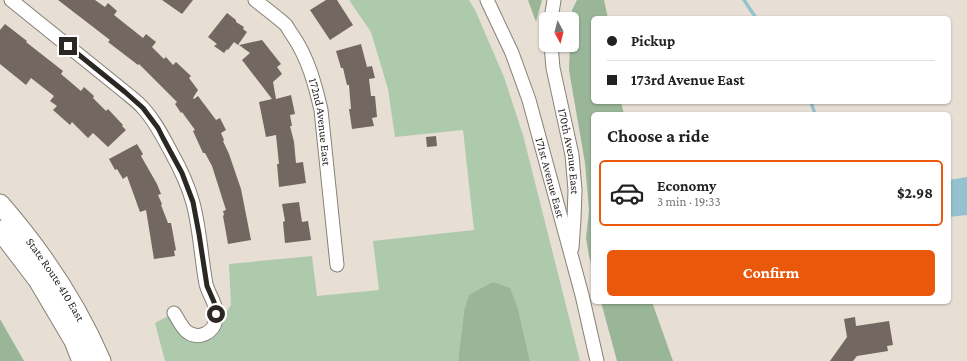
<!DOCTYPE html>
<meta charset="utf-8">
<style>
:root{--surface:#fff;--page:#f2f2f2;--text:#222;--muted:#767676;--line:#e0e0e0;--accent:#ea580c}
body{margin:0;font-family:"Crimson Pro",serif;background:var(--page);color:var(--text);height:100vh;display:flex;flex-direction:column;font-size:15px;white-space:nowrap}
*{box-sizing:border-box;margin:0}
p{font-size:13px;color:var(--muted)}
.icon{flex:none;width:22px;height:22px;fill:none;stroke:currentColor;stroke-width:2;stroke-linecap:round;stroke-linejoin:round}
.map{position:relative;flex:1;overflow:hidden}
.sheet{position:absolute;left:591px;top:112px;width:360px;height:192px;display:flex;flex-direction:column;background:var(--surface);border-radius:6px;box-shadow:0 1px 3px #0004}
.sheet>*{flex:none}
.top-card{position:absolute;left:591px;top:16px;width:360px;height:88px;border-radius:6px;box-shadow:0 1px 3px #0004;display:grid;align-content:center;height:88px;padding:0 16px;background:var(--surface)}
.needle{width:26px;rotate:173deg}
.buttons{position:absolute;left:539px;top:12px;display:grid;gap:8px}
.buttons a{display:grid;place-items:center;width:40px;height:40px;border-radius:6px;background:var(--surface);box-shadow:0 1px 3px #0004;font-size:20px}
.end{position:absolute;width:18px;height:18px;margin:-9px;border:5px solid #2b2824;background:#fff;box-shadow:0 0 0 2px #fff}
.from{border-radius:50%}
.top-card b{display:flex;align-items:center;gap:14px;height:38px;font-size:15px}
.top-card b+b{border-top:1px solid var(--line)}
.top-card i{width:10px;height:10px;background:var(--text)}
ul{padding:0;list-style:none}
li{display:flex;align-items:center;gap:12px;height:66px;margin:0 8px 6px;padding:0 8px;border:2px solid transparent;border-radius:6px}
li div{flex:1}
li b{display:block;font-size:15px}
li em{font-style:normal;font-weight:700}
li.active{border-color:var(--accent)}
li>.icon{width:36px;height:36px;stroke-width:1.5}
h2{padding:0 16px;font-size:18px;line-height:48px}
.primary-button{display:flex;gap:8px;margin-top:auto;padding:8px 16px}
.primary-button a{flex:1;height:46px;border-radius:6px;background:var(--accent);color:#fff;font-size:16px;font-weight:700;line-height:46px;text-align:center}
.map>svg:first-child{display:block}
</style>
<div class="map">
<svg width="967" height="361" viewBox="0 0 967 361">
<rect width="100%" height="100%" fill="#e7ded4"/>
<path fill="#aecaad" d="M 349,0 L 469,0 L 476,12 L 504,77 L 523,135 L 580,361 L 530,361 L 518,310 L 464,311 L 458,361 L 165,361 L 155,323 L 168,316 L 176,329 L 184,337 L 195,340 L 223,317 L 231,305 L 229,264 L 312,256 L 317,296 L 379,290 L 373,241 L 474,230 L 463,130 L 395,137 L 388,89 L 371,32 Z"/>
<path fill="#99b698" d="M 528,0 L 542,0 L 536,22 Z
M 577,0 L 604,0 L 608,18 L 593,18 L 593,102 L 621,102 L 624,114 L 593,114 L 593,271 L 589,256 L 586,238 L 589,210 L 585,163 L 569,70 L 570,45 L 572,45 L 572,10 Z
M 493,282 L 510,288 L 518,309 L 530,361 L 458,361 L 464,311 L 469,295 Z
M 601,302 L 652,302 L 673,361 L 617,361 Z
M 0,319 L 24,361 L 0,361 Z"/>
<path fill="#94c2d0" d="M 967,177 L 967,215 L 949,217 L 949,180 Z"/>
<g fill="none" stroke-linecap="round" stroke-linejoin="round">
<path stroke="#94c2d0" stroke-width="3.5" d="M 744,0 L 756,18
M 811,102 L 815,114"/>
</g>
<path fill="#726861" d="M 58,0 L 95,0 L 105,7 L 108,3 L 117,11 L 114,15 L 143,38 L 146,34 L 156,42 L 152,47 L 164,59 L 166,57 L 173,65 L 176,62 L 191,76 L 189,78 L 198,90 L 193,98 L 194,99 L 198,96 L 216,120 L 220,118 L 226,130 L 221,133 L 224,140 L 223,141 L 229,154 L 241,189 L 251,240 L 228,244 L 223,216 L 224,215 L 223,211 L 226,210 L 212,166 L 205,153 L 203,153 L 193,131 L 195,130 L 182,112 L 181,113 L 175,104 L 177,102 L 139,64 L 138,65 L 108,42 L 110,40 Z
M 162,0 L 193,0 L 182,14 Z
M 326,0 L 337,0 L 353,25 L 330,40 L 310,10 Z
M 227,13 L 236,20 L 236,22 L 244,27 L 243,29 L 247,32 L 238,45 L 234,42 L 228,50 L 227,49 L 224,53 L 214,46 L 217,44 L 208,37 Z
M 5,24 L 27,41 L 26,42 L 63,71 L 61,74 L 81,91 L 84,87 L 94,96 L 93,98 L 106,111 L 108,109 L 123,125 L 122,126 L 126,130 L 108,147 L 93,133 L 88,138 L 72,122 L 70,125 L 53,110 L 57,106 L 50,101 L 54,96 L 31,78 L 26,85 L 0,64 L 0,30 Z
M 262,40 L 281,64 L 277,67 L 282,74 L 273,82 L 276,99 L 291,95 L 295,114 L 290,115 L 292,126 L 290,126 L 294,142 L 296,163 L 303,162 L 306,183 L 279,187 L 277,164 L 279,164 L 276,135 L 266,137 L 259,102 L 272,99 L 242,60 L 250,53 L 239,45 Z
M 361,44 L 367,67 L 372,66 L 375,78 L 369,79 L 371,96 L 375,96 L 377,117 L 372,118 L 374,126 L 352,129 L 349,109 L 351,109 L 349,85 L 347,85 L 343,68 L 341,68 L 336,51 Z
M 436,136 L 437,146 L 427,147 L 426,137 Z
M 137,144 L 143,154 L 141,156 L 157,184 L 161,194 L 158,195 L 162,204 L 161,205 L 168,223 L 171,223 L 176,250 L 174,251 L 175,256 L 154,259 L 146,210 L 140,212 L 127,176 L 123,179 L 117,169 L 115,170 L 109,159 Z
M 299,202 L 302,222 L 308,221 L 311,240 L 285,243 L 283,222 L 285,221 L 282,204 Z
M 855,317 L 856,326 L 889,321 L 893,345 L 887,346 L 888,351 L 857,356 L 853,361 L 830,361 L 847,337 L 844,319 Z"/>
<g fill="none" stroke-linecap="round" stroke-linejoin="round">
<defs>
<g id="minor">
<path d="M 11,0 L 125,92 C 131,97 138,102 143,108 C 155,121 163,137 171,152 C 180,168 188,185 193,203 C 200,229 201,257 206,284 C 209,296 218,305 216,319 C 214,333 198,341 186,331 C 181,326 178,319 174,313"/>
<path id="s1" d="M 255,0 C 265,8 276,16 286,25 C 288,28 290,32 293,36 C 308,58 315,84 321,110 L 337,265"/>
<path id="s2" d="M 487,0 L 512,53 L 529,100 L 582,295 L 597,361"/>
<path d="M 551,19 L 554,0"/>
<path id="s3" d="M 551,45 L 553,68 L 572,155 L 575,190 L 574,219 L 572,248"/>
</g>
<g id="highway">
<path id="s4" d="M 0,204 C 40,250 77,305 101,361"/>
<path d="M 0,230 L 38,280 L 74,341 L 82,361"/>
</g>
</defs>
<use href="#minor" stroke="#878077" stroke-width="15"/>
<use href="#highway" stroke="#878077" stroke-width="21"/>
<use href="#minor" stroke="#fff" stroke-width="13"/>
<use href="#highway" stroke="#fff" stroke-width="19"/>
</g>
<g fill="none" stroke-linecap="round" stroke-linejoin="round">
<path stroke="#2b2824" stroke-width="5" d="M 68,46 L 125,92 L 143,108 L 158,128 L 163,138 L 182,173 L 193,202 L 199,234 L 207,286 L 214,302 L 216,314"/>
</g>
<g text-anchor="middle" stroke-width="4" stroke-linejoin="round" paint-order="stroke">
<g font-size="12" fill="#2b2824" stroke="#f4ece2">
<text dy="4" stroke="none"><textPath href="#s1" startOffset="144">172nd Avenue East</textPath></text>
<text dy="4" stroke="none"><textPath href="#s3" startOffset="108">170th Avenue East</textPath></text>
<text dy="4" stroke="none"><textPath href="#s2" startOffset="189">171st Avenue East</textPath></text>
<text dy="4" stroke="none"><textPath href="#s4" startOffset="94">State Route 410 East</textPath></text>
</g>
</g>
</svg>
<div class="buttons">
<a><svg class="needle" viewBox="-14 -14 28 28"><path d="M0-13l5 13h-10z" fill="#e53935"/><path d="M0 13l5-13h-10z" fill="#767676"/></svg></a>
</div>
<i class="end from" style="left:216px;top:314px"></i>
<i class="end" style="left:68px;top:46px"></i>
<div class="top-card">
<b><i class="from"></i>Pickup</b>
<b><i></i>173rd Avenue East</b>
</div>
<section class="sheet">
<h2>Choose a ride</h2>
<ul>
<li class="active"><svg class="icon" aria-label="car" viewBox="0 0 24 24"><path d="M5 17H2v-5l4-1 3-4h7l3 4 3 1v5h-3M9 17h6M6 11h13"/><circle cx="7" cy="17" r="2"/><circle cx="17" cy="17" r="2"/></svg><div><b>Economy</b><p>3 min · 19:33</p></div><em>$2.98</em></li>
</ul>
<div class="primary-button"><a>Confirm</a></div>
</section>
</div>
